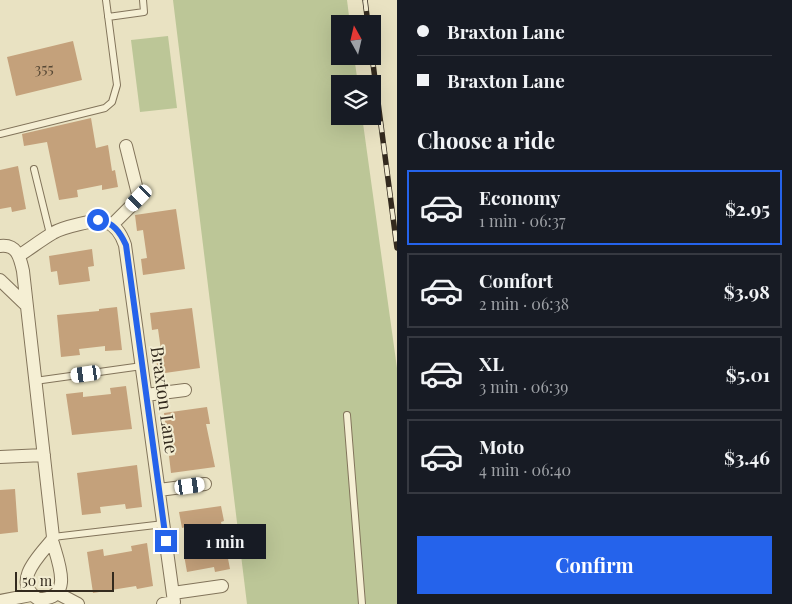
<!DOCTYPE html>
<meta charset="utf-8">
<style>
:root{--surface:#171b24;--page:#20242c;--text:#f1f3f6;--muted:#9ea1a6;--line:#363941;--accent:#2563eb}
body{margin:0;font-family:"Playfair Display",serif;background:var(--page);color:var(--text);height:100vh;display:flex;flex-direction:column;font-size:19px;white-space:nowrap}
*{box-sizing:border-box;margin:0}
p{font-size:16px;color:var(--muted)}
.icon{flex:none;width:28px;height:28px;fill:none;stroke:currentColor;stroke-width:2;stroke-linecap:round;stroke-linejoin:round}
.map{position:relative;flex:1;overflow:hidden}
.details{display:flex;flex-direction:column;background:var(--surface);width:395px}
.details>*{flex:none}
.guide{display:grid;align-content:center;height:110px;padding:0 20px;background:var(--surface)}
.needle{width:32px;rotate:352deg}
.fabs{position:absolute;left:331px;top:15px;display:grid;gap:10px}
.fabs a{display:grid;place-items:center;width:50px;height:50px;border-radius:0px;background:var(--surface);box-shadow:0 5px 20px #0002;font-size:25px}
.scale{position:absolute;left:15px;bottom:12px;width:99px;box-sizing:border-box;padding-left:5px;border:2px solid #332a1e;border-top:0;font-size:14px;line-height:18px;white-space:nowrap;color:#332a1e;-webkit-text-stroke:4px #f2ecd1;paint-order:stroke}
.end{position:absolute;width:22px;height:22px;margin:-11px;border:6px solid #2563eb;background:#fff;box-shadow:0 0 0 2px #fff}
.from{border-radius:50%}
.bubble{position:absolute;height:35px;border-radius:0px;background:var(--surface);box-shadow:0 5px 20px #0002;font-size:16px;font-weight:700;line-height:35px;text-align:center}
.car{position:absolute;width:15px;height:30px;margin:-15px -8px;border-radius:6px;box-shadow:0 0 4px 1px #0007;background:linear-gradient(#fff 24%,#345 0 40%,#fff 0 76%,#345 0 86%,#fff 0)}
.guide b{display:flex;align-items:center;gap:18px;height:48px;font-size:19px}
.guide b+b{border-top:1px solid var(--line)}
.guide i{width:12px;height:12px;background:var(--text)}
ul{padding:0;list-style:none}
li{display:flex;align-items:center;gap:15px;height:75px;margin:0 10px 8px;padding:0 10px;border:2px solid var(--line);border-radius:0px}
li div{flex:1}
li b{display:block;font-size:19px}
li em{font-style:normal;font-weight:700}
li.selected{border-color:var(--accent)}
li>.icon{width:45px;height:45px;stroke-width:1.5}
h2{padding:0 20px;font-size:22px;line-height:60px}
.primary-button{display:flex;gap:10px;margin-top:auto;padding:10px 20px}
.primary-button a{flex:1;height:58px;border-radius:0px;background:var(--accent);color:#fff;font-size:20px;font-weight:700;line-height:58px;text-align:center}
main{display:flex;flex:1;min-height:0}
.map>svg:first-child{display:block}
</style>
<main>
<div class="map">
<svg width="397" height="604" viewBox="0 0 397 604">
<rect width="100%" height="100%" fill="#e9e2c2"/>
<path fill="#bcc697" d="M 173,0 L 347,0 L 350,24 L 340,24 L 340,56 L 354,56 L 358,84 L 340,84 L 340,116 L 362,116 L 397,368 L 397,604 L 247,604 Z
M 168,36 L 177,108 L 140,112 L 131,40 Z"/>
<path fill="#c4a17b" d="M 73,41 L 82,80 L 16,96 L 7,57 Z
M 91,118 L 96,148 L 108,145 L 112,171 L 115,170 L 118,187 L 102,190 L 102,185 L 77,190 L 78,197 L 59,200 L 47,142 L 24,146 L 22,134 Z
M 18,166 L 26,209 L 12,212 L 11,207 L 0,209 L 0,170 Z
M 176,209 L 185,269 L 143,275 L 141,259 L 147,258 L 143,230 L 137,231 L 135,215 Z
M 92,249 L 94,266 L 88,267 L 90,281 L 59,285 L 57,271 L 51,272 L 49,256 Z
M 117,307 L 122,350 L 105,351 L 105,346 L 79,349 L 80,355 L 61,357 L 57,315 L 99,311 L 99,309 Z
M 192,308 L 200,368 L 158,374 L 156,358 L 162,357 L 158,329 L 152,330 L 150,313 Z
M 126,386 L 132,429 L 72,435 L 66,394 L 83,392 L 83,397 L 111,394 L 110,388 Z
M 207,407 L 210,424 L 206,424 L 215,467 L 171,473 L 169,456 L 175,455 L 171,428 L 166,429 L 164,413 Z
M 137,465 L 142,507 L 126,509 L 125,504 L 100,507 L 101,513 L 82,515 L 77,473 Z
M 15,489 L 18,532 L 0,534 L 0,490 Z
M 221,506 L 224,521 L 221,522 L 230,569 L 215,572 L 214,567 L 187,572 L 184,555 L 191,554 L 186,527 L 182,528 L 179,512 Z
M 147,543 L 153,586 L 137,589 L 136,586 L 93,593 L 87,552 L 103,549 L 104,556 L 132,551 L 131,546 Z"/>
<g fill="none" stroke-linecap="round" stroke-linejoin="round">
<defs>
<path id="service" d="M 108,17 L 144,12 L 143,0
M 0,134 L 105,108 L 112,102 L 117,85 L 106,0
M 34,169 L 50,234
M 35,381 L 142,366
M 347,415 L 362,604
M 53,537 L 164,524"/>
<path id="minor" d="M 112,225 L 139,198 L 126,146
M 0,246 C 17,244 20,257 23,271 L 53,537 L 52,540
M 20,255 C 31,248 41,240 53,233 C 61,228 97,218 106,222 C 117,226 122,236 125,245 L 174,602 L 163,604
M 0,280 L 26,305
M 146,395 L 185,390
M 0,457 L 44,455
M 159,490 L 205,484
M 52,540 C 58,562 75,599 38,599 C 11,582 39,556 52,540 Z
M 57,593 L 78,604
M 173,593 L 222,586
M 0,601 L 31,595"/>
</defs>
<use href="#service" stroke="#82745b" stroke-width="8"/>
<use href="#minor" stroke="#82745b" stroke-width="14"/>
<use href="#service" stroke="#f5efd4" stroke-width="6"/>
<use href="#minor" stroke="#f5efd4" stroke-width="12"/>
<defs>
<path id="rail" d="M 365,0 L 368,24
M 372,56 L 397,248"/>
</defs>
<use href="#rail" stroke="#332a1e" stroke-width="5.5"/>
<use href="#rail" stroke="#f2ecd1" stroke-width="4" stroke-dasharray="11" stroke-linecap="butt"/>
</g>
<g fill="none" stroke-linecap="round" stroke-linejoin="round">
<path stroke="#2563eb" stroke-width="6" d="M 98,220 C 113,222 120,232 126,245 L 166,541"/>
</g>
<g text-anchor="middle" stroke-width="4" stroke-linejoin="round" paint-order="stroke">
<g font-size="15" fill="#574835">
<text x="44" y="74">355</text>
</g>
<g font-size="18" fill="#332a1e" stroke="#f2ecd1">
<text transform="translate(164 400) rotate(82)" y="6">Braxton Lane</text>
</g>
</g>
</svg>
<div class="fabs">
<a><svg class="needle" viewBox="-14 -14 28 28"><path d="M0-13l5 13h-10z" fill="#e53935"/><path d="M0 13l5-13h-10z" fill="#9ea1a6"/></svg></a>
<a><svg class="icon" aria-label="layers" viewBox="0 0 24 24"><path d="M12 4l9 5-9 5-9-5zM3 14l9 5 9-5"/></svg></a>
</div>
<div class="scale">50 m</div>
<i class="end from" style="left:98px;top:220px"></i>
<i class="end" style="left:166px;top:541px"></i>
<div class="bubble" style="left:184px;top:524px;width:82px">1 min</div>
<i class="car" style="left:139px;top:198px;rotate:224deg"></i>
<i class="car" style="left:86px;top:374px;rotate:262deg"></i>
<i class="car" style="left:190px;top:486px;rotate:82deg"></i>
</div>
<section class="details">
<div class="guide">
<b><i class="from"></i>Braxton Lane</b>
<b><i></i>Braxton Lane</b>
</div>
<h2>Choose a ride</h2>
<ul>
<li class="selected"><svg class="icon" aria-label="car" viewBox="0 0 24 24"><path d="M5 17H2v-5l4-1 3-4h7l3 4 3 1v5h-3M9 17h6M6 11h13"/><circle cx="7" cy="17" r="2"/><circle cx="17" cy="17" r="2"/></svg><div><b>Economy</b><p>1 min · 06:37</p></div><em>$2.95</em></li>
<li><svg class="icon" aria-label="car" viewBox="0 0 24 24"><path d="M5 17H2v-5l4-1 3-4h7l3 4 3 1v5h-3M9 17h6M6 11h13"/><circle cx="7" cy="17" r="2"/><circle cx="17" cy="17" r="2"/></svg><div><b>Comfort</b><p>2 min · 06:38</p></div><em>$3.98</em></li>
<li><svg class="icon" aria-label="car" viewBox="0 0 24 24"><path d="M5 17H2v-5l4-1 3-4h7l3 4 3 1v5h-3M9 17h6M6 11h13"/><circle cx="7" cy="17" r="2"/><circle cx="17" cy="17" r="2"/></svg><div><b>XL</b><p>3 min · 06:39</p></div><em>$5.01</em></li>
<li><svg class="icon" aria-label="car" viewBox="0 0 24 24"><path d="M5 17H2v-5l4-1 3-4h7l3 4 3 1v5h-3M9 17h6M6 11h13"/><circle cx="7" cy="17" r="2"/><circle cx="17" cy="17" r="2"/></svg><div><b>Moto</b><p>4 min · 06:40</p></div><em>$3.46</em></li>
</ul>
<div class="primary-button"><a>Confirm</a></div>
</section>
</main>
